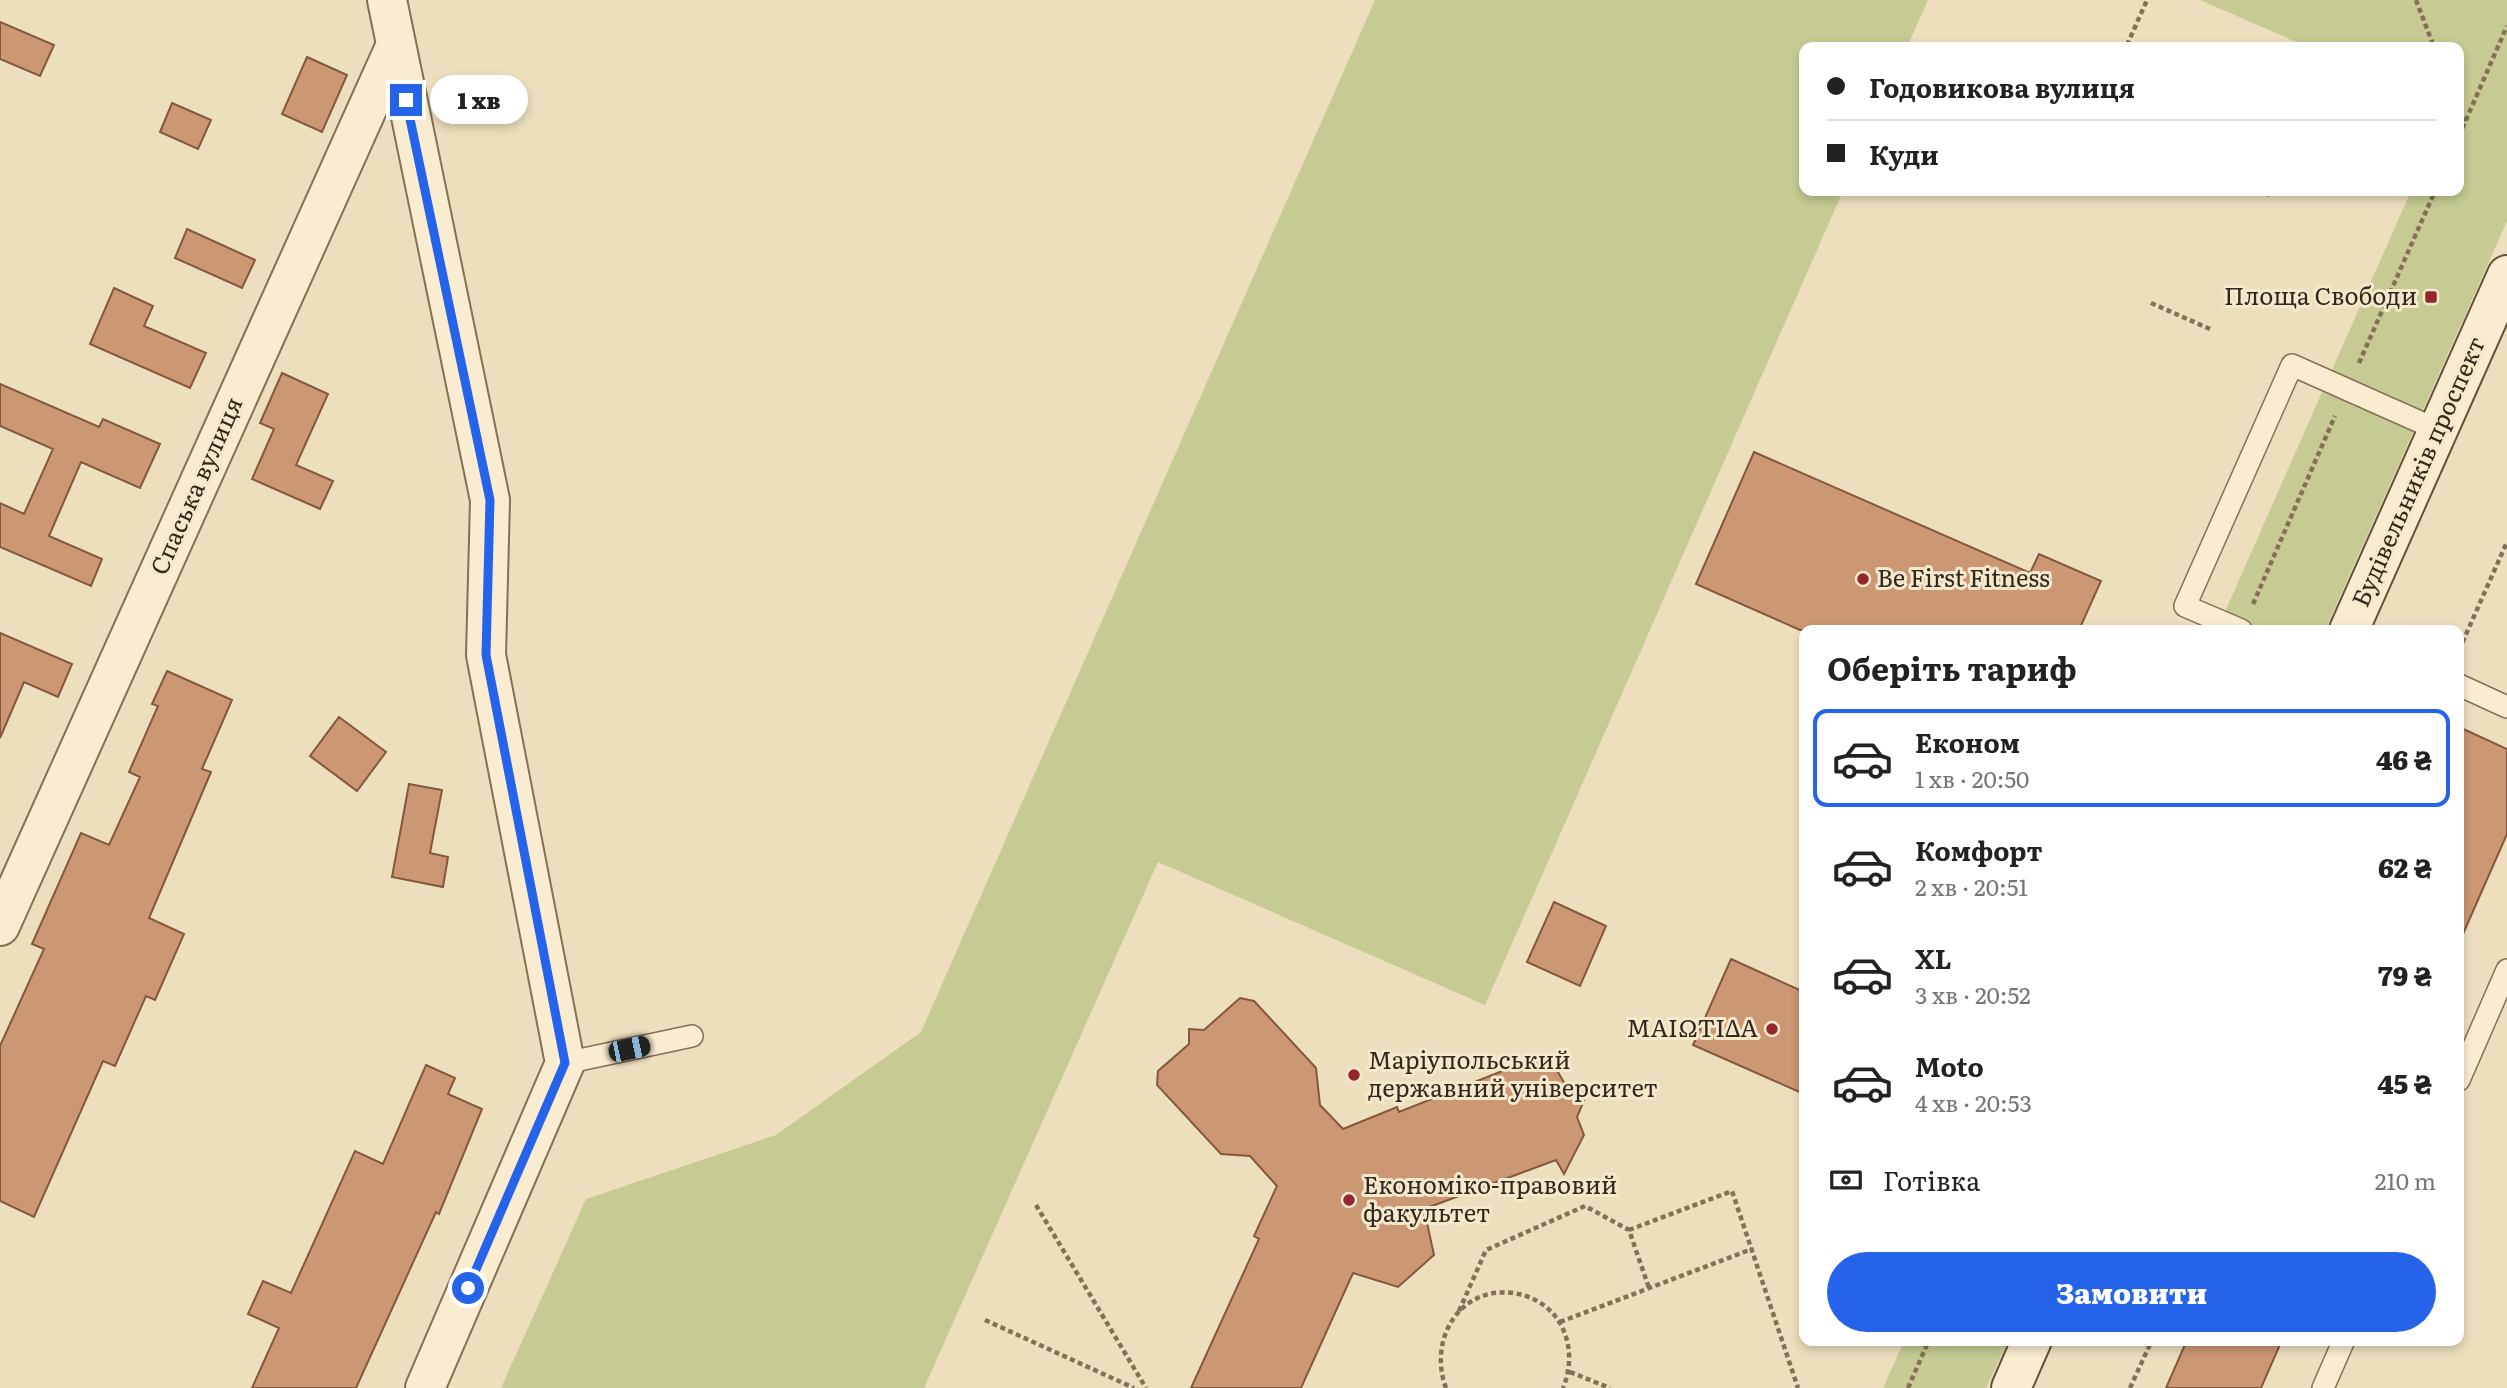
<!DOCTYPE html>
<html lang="uk">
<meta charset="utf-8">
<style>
:root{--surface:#fff;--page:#f2f2f2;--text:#222;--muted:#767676;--line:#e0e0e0;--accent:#2563eb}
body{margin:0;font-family:Literata,serif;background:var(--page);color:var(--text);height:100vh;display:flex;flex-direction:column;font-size:26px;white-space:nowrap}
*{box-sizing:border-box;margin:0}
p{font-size:23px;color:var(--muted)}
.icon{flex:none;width:38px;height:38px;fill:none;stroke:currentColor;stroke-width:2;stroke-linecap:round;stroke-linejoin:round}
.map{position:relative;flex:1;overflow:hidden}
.panel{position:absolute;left:1799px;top:625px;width:665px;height:721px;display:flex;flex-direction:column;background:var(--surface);border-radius:14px;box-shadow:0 4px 10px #0003}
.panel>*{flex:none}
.banner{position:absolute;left:1799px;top:42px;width:665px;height:154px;border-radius:14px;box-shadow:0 4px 10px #0003;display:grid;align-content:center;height:154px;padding:0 28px;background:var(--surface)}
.end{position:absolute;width:32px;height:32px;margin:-16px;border:9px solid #2563eb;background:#fff;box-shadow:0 0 0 4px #fff}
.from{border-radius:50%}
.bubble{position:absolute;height:49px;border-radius:24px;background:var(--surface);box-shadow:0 4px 10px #0003;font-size:23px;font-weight:800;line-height:49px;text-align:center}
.car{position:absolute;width:21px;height:42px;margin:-21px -10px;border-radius:9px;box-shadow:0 0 5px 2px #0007;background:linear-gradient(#222 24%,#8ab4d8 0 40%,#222 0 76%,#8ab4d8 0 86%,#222 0)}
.banner b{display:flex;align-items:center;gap:24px;height:66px;font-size:26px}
.banner b+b{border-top:2px solid var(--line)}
.banner i{width:18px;height:18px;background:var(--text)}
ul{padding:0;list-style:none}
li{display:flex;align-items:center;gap:21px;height:98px;margin:0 14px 10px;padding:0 14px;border:4px solid transparent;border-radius:14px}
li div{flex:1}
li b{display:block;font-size:26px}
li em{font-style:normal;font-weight:800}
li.current{border-color:var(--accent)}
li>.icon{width:63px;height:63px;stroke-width:1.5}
h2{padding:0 28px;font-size:32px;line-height:84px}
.pay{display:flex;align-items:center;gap:18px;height:77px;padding:0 28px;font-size:26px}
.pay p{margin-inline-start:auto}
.cta{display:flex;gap:14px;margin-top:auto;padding:14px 28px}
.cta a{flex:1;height:80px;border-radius:42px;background:var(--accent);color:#fff;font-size:28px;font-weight:800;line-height:80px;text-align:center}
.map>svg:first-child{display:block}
</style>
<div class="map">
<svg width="2507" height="1388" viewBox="0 0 2507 1388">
<rect width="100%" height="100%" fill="#eddfbd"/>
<path fill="#c5cb92" d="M 1375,0 L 1928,0 L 1907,47 L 1804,47 L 1804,191 L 1843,191 L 1485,1005 L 1158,862 L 924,1388 L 501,1388 L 586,1199 L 776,1135 L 921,1032 Z
M 2200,0 L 2507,0 L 2507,221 L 2325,630 L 2217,630 L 2411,191 L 2459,191 L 2459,47 L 2308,47 Z
M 1904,1341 L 1904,1340 L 2008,1341 L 1986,1388 L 1883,1388 Z"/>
<path fill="#cc9773" stroke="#84583d" stroke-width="2" d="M 0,22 L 54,45 L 40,76 L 0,59 Z
M 307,57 L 347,75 L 322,132 L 282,114 Z
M 172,103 L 211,120 L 198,149 L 160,132 Z
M 187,229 L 255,260 L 242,288 L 175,258 Z
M 114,288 L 153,306 L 144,326 L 206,353 L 190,388 L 90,344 Z
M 282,373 L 328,394 L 296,465 L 333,481 L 320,509 L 252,479 L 274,429 L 260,423 Z
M 0,384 L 99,427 L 103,419 L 160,444 L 140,488 L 81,462 L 49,536 L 102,559 L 91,586 L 0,547 L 0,503 L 24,514 L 53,449 L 0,426 Z
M 1754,452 L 2030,573 L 2039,554 L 2101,581 L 2079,630 L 1800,630 L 1696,584 Z
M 0,633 L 72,664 L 58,697 L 24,682 L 0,738 Z
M 167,671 L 232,700 L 202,769 L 211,772 L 149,918 L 184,934 L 155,1000 L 146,996 L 115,1066 L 103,1061 L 34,1217 L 0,1201 L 0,1046 L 44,949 L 32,944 L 81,833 L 109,845 L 140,777 L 129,772 L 158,706 L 152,704 Z
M 339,717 L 386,752 L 357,791 L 310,756 Z
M 2459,727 L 2507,749 L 2507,834 L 2459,943 Z
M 409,784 L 442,790 L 430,853 L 448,857 L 443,887 L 392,877 Z
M 1554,902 L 1606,926 L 1580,986 L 1527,962 Z
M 1731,959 L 1804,992 L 1804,1094 L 1693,1045 Z
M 1240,998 L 1254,1001 L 1316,1068 L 1320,1105 L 1343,1129 L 1397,1107 L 1399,1112 L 1535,1058 L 1555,1067 L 1565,1084 L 1587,1093 L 1577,1117 L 1584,1135 L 1564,1174 L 1556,1160 L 1424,1209 L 1434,1255 L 1398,1287 L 1353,1273 L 1301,1388 L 1191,1388 L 1259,1239 L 1254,1236 L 1277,1186 L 1250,1156 L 1221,1154 L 1157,1085 L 1158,1071 L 1189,1044 L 1189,1029 L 1204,1030 Z
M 426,1065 L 455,1078 L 448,1094 L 482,1109 L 439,1214 L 436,1212 L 356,1388 L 252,1388 L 279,1328 L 248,1314 L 263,1281 L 291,1293 L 355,1151 L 383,1164 Z
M 2187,1340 L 2282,1340 L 2261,1388 L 2166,1388 Z"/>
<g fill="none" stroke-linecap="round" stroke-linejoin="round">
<defs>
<path id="lane" d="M 2241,630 L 2185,606 L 2292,365 L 2438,430
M 2459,685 L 2507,707
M 565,1063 L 692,1036
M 2459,1080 L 2507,970
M 2323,1388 L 2344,1340"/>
<path id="street" d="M 387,0 L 490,500 L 486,655 L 565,1063 L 425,1388
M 0,926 L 395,47"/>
<path id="secondary" d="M 2349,630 L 2507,275
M 2011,1388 L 2032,1340"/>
</defs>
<use href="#lane" stroke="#856f57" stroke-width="24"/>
<use href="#street" stroke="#856f57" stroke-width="42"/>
<use href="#secondary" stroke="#67503a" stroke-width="42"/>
<path stroke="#856f57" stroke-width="4.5" stroke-dasharray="5 3.5" stroke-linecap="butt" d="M 2416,0 L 2434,47
M 2127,45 L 2147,0
M 2459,109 L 2464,123
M 2459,136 L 2507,26
M 2260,191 L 2270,195
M 2151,303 L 2210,329
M 2359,363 L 2435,191
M 2253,604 L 2335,416
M 2459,650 L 2507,542
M 1036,1205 L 1146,1388
M 1629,1230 L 1732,1191 L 1798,1388
M 1459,1311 L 1486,1250 L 1585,1206 L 1629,1230 L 1649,1288
M 985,1320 L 1134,1388
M 1560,1322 L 1752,1249
M 1570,1372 L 1610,1388
M 1446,1388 C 1428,1340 1459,1286 1513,1293 C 1561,1300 1580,1347 1563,1388
M 1908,1388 L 1929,1340
M 2130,1388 L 2152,1340"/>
<use href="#lane" stroke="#f9ecd0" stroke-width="21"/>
<use href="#street" stroke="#f9ecd0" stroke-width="38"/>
<use href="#secondary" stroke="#f9ecd0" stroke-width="38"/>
</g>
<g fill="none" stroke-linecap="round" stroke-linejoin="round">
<path stroke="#2563eb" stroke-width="9" d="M 406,100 L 490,500 L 486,655 L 565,1063 L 468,1288"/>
</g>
<g fill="#942729" stroke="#f5e9cd" stroke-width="2.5">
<rect x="2424" y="290" width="14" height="14" rx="3.5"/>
<circle cx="1863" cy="579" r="7"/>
<circle cx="1772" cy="1029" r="7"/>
<circle cx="1354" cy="1075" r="7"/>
<circle cx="1349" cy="1200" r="7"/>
</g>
<g text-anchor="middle" stroke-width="6" stroke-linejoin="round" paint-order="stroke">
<g font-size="24" fill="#34271b" stroke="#f5e9cd" text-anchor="start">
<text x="2417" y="305" text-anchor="end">Площа Свободи</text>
<text x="1877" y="587">Be First Fitness</text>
<text x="1758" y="1037" text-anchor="end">ΜΑΙΩΤΙΔΑ</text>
<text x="1368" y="1069">Маріупольський<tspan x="1368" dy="28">державний університет</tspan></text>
<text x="1363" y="1194">Економіко-правовий<tspan x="1363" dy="28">факультет</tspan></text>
</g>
<g font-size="24" fill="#34271b" stroke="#f5e9cd">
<text transform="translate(2419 472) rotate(-66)" y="8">Будівельників проспект</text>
<text transform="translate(197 486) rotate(-66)" y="8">Спаська вулиця</text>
</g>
</g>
</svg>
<i class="end from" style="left:468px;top:1288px"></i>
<i class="end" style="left:406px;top:100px"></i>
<div class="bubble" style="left:430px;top:75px;width:98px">1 хв</div>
<i class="car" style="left:629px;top:1049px;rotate:78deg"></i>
<div class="banner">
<b><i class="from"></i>Годовикова вулиця</b>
<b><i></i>Куди</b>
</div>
<section class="panel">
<h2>Оберіть тариф</h2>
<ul>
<li class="current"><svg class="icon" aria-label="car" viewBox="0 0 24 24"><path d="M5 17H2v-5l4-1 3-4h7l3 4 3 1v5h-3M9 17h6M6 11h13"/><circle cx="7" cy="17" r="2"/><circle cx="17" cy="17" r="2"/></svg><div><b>Економ</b><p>1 хв · 20:50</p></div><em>46 ₴</em></li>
<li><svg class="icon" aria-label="car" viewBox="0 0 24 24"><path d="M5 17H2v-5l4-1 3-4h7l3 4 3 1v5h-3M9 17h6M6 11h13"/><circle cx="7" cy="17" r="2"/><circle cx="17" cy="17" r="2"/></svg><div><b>Комфорт</b><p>2 хв · 20:51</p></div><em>62 ₴</em></li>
<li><svg class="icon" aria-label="car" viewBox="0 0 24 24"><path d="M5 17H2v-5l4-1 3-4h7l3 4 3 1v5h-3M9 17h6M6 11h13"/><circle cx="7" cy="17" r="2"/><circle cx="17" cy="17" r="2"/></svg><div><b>XL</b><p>3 хв · 20:52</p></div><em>79 ₴</em></li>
<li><svg class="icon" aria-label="car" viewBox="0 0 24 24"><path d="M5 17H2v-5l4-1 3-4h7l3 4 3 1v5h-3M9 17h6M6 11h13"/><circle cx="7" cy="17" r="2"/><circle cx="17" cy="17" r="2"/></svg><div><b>Moto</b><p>4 хв · 20:53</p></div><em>45 ₴</em></li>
</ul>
<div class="pay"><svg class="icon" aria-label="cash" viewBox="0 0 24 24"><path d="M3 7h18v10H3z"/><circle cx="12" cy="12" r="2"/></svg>Готівка<p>210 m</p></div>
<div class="cta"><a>Замовити</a></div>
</section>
</div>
